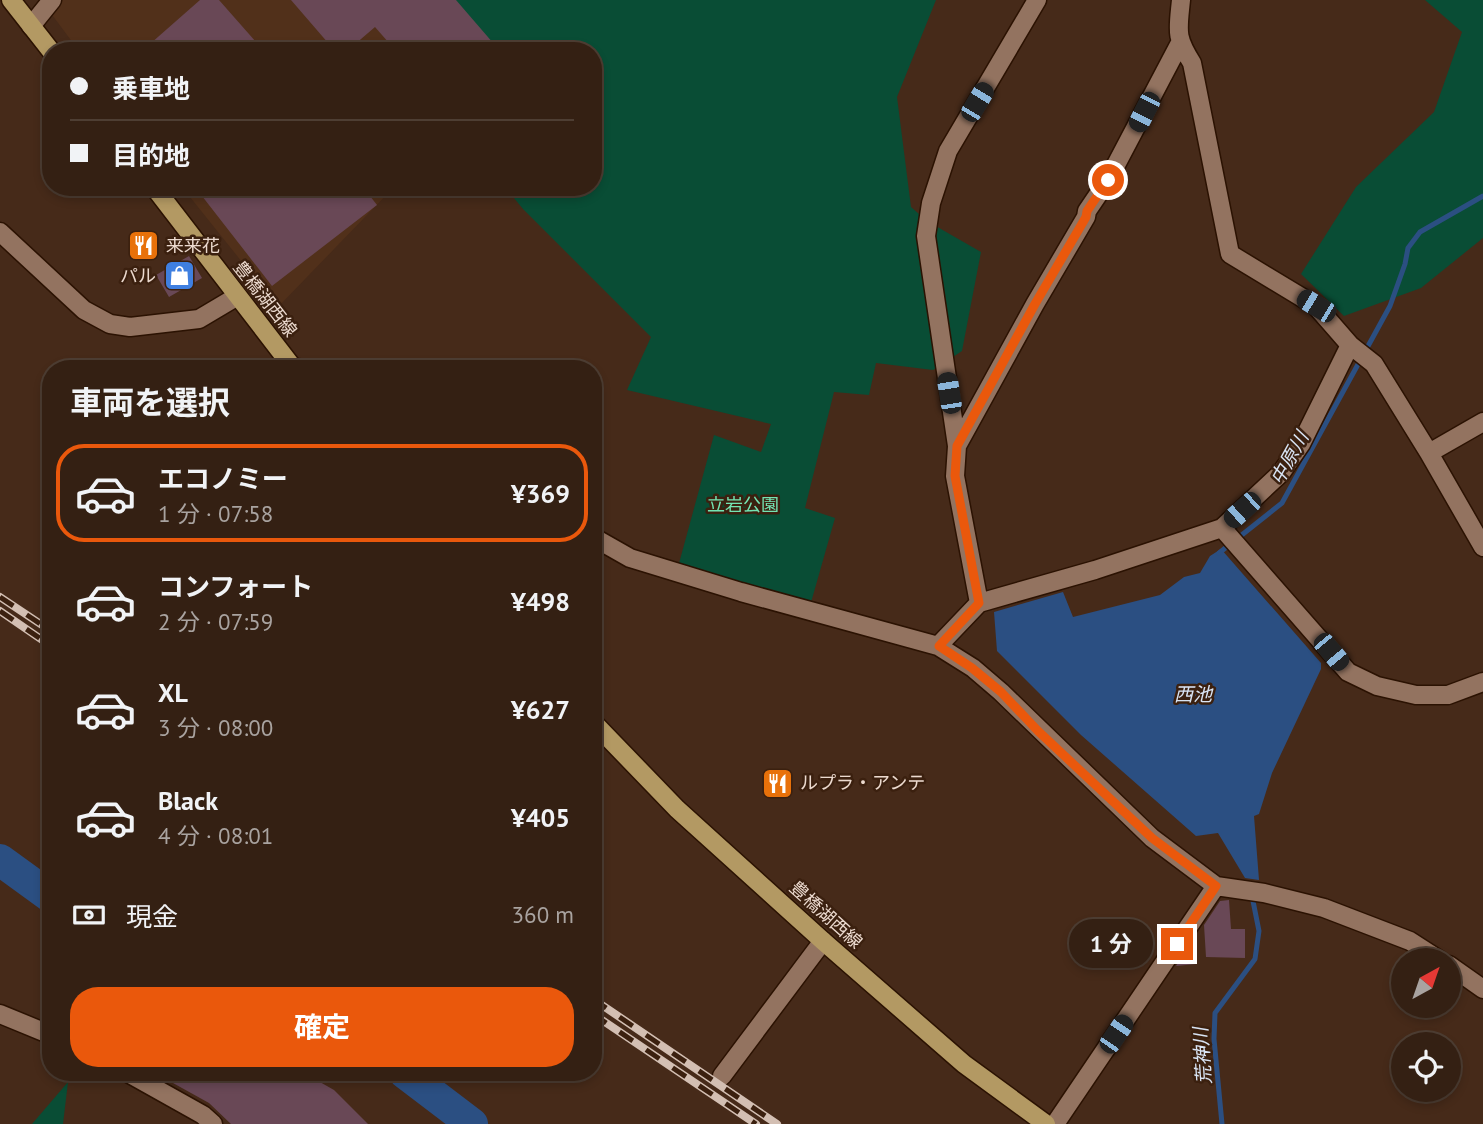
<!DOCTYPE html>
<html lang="ja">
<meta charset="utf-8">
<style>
:root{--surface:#342013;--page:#3c281c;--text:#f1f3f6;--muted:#a9a3a0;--line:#4e3e33;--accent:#ea580c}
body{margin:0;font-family:"PT Sans","Noto Sans JP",sans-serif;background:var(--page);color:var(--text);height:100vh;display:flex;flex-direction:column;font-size:26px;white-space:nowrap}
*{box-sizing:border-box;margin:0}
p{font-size:23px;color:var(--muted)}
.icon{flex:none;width:38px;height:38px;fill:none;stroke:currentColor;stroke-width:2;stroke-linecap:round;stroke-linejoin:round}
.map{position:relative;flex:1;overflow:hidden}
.panel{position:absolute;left:42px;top:360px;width:560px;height:721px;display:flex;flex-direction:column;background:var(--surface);border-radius:28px;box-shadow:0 4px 10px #0003,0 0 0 2px var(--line)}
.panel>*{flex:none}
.guide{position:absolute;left:42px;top:42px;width:560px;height:154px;border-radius:28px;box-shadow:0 4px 10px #0003,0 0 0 2px var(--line);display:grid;align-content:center;height:154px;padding:0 28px;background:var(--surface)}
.needle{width:46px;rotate:40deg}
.controls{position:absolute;left:1391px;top:948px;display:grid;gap:14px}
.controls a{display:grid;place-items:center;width:70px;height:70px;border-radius:50%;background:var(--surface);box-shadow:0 4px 10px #0003,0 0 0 2px var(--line);font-size:35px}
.end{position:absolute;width:32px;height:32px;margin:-16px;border:9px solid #ea580c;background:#fff;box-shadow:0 0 0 4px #fff}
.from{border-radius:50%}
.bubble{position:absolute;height:49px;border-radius:24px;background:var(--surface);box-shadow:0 4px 10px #0003,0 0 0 2px var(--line);font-size:23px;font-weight:700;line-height:49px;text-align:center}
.car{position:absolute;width:21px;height:42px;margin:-21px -10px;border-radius:9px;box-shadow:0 0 5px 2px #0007;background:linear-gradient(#222 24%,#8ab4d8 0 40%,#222 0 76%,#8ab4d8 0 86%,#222 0)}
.guide b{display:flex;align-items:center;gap:24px;height:66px;font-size:26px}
.guide b+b{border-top:2px solid var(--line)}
.guide i{width:18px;height:18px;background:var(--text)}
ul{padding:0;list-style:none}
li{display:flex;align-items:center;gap:21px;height:98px;margin:0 14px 10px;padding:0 14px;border:4px solid transparent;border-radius:28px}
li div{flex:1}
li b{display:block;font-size:26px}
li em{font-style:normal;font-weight:700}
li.active{border-color:var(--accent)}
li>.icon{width:63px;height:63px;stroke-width:1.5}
h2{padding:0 28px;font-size:32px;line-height:84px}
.pay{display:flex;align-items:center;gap:18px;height:77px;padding:0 28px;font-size:26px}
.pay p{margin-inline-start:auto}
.cta{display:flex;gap:14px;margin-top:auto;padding:14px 28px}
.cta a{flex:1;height:80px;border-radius:28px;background:var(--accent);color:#fff;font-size:28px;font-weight:700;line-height:80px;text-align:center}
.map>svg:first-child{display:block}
</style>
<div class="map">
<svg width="1483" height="1124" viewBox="0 0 1483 1124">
<rect width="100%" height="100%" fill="#462a19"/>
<path fill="#51301a" d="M 41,0 L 469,0 L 509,51 L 79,51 Z
M 182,187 L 394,187 L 278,307 Z"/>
<path fill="#094d35" d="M 449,0 L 936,0 L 897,97 L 911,207 L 927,221 L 981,252 L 962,351 L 933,370 L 876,363 L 869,395 L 834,392 L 805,508 L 835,518 L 810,606 L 678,567 L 714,435 L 761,452 L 771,424 L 627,390 L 651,337 L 523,209 L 505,187 L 593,187 L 593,51 L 490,51 Z
M 1425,0 L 1483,0 L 1483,238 L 1421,288 L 1344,316 L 1301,274 L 1356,187 L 1434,112 L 1462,32 Z
M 68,1082 L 63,1124 L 32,1124 Z"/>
<path fill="#2b4f82" d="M 1221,549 L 1321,663 L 1321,669 L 1272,773 L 1259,814 L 1254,816 L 1259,880 L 1245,878 L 1218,833 L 1196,836 L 1081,735 L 997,651 L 994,612 L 1063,592 L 1073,617 L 1160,595 L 1184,577 L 1200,573 L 1210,556 Z"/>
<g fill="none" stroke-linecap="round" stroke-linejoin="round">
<path stroke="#2b4f82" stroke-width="5" d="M 1219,553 L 1282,503 L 1390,306 L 1405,264 L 1408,248 L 1420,232 L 1483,196
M 1222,1124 L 1214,1039 L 1215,1013 L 1255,959 L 1259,931 L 1252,896"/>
<path stroke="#2b4f82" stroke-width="32" d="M 0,860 L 51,897
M 405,1073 L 472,1124"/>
</g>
<path fill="#694856" d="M 200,0 L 219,0 L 264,51 L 142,51 Z
M 291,0 L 456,0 L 500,51 L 396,51 L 375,27 L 347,51 L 335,51 Z
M 195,187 L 363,187 L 377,205 L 272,286 Z
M 189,256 L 202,278 L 169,297 L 156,275 Z
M 1229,900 L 1231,929 L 1245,929 L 1245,958 L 1206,957 L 1204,925 L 1220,901 Z
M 1194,947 L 1196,964 L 1176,966 L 1188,948 Z
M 155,1073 L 304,1073 L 334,1090 L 368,1124 L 231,1124 L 209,1103 Z"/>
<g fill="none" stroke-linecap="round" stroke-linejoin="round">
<defs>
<path id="minor" d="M 1181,0 C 1178,31 1175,36 1192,63 L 1230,254 L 1316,306 L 1350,345 L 1374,364 L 1429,453 L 1483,547
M 31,26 L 52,0
M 0,232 L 84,310 L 110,324 L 130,327 L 199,319 L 236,297
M 293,368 L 309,369
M 957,446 L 1035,304 L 1086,217 L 1087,211 L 1108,180 L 1180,43
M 1429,453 L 1483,422
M 1222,528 L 1348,672 L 1377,686 L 1416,695 L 1448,695 L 1483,682
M 593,537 L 630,558 L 741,592 L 938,646 L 973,668 L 1001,692 L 1152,838 L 1216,886 L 1264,893 L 1324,908 L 1410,941 L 1441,961
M 979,603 L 955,476 L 957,446 L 926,236 L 931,203 L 948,151 L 1037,0
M 938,646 L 979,603 L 1095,570 L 1222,528 L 1281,473 L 1301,444 L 1350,345
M 1449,965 L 1483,989
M 0,1014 L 51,1035
M 128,1073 L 203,1115 L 213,1124
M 722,1076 L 823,941
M 1055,1124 L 1216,886"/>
<path id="major" d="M 11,0 L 51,51
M 154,187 L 294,369
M 593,722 L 677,809 L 823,941 L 964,1064 L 1046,1124"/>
</defs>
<use href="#minor" stroke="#2b1202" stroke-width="21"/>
<use href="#major" stroke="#2b1202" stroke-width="21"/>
<use href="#minor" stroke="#937360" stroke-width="18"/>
<use href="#major" stroke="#b39963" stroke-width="18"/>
<defs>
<path id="rail" d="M 0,597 L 51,631
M 0,611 L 51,646
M 593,999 L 777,1124
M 593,1014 L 756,1124"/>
</defs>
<use href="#rail" stroke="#d3bfb3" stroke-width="8"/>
<use href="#rail" stroke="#3b200f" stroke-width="5" stroke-dasharray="16" stroke-linecap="butt"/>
</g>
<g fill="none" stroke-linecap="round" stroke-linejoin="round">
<path stroke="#ea580c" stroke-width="9" d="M 1108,180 L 1087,211 L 1086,217 L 1035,304 L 957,446 L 955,476 L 979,603 L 939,646 L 972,668 L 1001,692 L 1038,731 L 1152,838 L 1216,886 L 1177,944"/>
</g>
<defs>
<symbol id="restaurant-square" viewBox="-11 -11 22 22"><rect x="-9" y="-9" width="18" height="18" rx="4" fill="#e8710a" stroke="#3b200f"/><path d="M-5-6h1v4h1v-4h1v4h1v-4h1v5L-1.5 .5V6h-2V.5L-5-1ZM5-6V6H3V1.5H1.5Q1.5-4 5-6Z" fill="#fff"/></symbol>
<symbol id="shop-square" viewBox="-11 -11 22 22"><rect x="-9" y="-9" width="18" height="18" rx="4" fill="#3f7fe0" stroke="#3b200f"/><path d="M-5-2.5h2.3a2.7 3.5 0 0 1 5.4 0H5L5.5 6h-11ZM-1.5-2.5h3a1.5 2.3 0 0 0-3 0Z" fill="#fff"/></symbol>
</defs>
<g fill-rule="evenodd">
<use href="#restaurant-square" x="126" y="228" width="35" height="35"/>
<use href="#shop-square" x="162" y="258" width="35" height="35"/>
<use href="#restaurant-square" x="760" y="766" width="35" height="35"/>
</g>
<g text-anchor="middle" stroke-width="5" stroke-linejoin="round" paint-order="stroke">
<g font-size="18" fill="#ecdacf" stroke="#3b200f" text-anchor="start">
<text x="166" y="252">来来花</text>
<text x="156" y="282" text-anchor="end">パル</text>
<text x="800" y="789">ルプラ・アンテ</text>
</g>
<g font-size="18" fill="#ecdacf" stroke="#3b200f">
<text transform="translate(265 299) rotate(52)" y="6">豊橋湖西線</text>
<text transform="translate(826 915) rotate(42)" y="6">豊橋湖西線</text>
</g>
<g font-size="18" fill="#74e4b3" stroke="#3b200f">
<text x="743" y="511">立岩公園</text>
</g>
<g font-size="19" font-style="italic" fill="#d9e4f4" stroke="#3b200f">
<text transform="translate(1289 458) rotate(-61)" y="7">中原川</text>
<text x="1193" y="701">西池</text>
<text transform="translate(1202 1056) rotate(-94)" y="7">荒神川</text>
</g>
</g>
</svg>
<div class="controls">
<a><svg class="needle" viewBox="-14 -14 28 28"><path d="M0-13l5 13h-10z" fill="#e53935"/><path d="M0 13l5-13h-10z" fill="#a9a3a0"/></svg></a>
<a><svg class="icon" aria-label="locate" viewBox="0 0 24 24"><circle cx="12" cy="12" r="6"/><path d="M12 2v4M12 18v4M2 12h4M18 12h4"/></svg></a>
</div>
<i class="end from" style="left:1108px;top:180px"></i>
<i class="end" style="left:1177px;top:944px"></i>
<div class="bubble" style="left:1069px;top:919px;width:84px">1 分</div>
<i class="car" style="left:977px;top:102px;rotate:31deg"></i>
<i class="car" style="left:1144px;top:112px;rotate:207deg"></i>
<i class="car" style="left:1316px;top:306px;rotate:301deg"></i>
<i class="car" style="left:949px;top:393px;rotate:351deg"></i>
<i class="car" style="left:1242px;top:510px;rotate:228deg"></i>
<i class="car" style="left:1331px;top:652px;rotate:140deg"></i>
<i class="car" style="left:1116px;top:1034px;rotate:34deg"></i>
<div class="guide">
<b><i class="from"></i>乗車地</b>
<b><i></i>目的地</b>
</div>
<section class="panel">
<h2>車両を選択</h2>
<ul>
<li class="active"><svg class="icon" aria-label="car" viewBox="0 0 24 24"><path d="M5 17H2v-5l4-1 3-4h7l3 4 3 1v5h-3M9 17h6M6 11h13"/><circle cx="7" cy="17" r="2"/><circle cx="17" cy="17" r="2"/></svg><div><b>エコノミー</b><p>1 分 · 07:58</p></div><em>¥369</em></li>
<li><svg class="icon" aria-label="car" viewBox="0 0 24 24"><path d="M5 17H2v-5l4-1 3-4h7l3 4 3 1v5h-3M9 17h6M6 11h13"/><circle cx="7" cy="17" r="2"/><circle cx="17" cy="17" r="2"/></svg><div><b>コンフォート</b><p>2 分 · 07:59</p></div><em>¥498</em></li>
<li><svg class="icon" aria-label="car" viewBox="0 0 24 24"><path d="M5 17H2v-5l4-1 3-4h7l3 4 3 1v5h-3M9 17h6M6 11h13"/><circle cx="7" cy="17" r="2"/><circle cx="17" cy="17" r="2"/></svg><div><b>XL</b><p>3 分 · 08:00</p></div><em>¥627</em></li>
<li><svg class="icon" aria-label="car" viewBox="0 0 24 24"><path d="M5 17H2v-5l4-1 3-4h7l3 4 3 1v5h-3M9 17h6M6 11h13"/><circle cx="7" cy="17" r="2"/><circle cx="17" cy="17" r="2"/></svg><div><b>Black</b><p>4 分 · 08:01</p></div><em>¥405</em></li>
</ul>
<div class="pay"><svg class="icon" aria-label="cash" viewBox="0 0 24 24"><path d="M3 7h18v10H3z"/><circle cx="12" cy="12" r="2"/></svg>現金<p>360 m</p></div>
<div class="cta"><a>確定</a></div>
</section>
</div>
